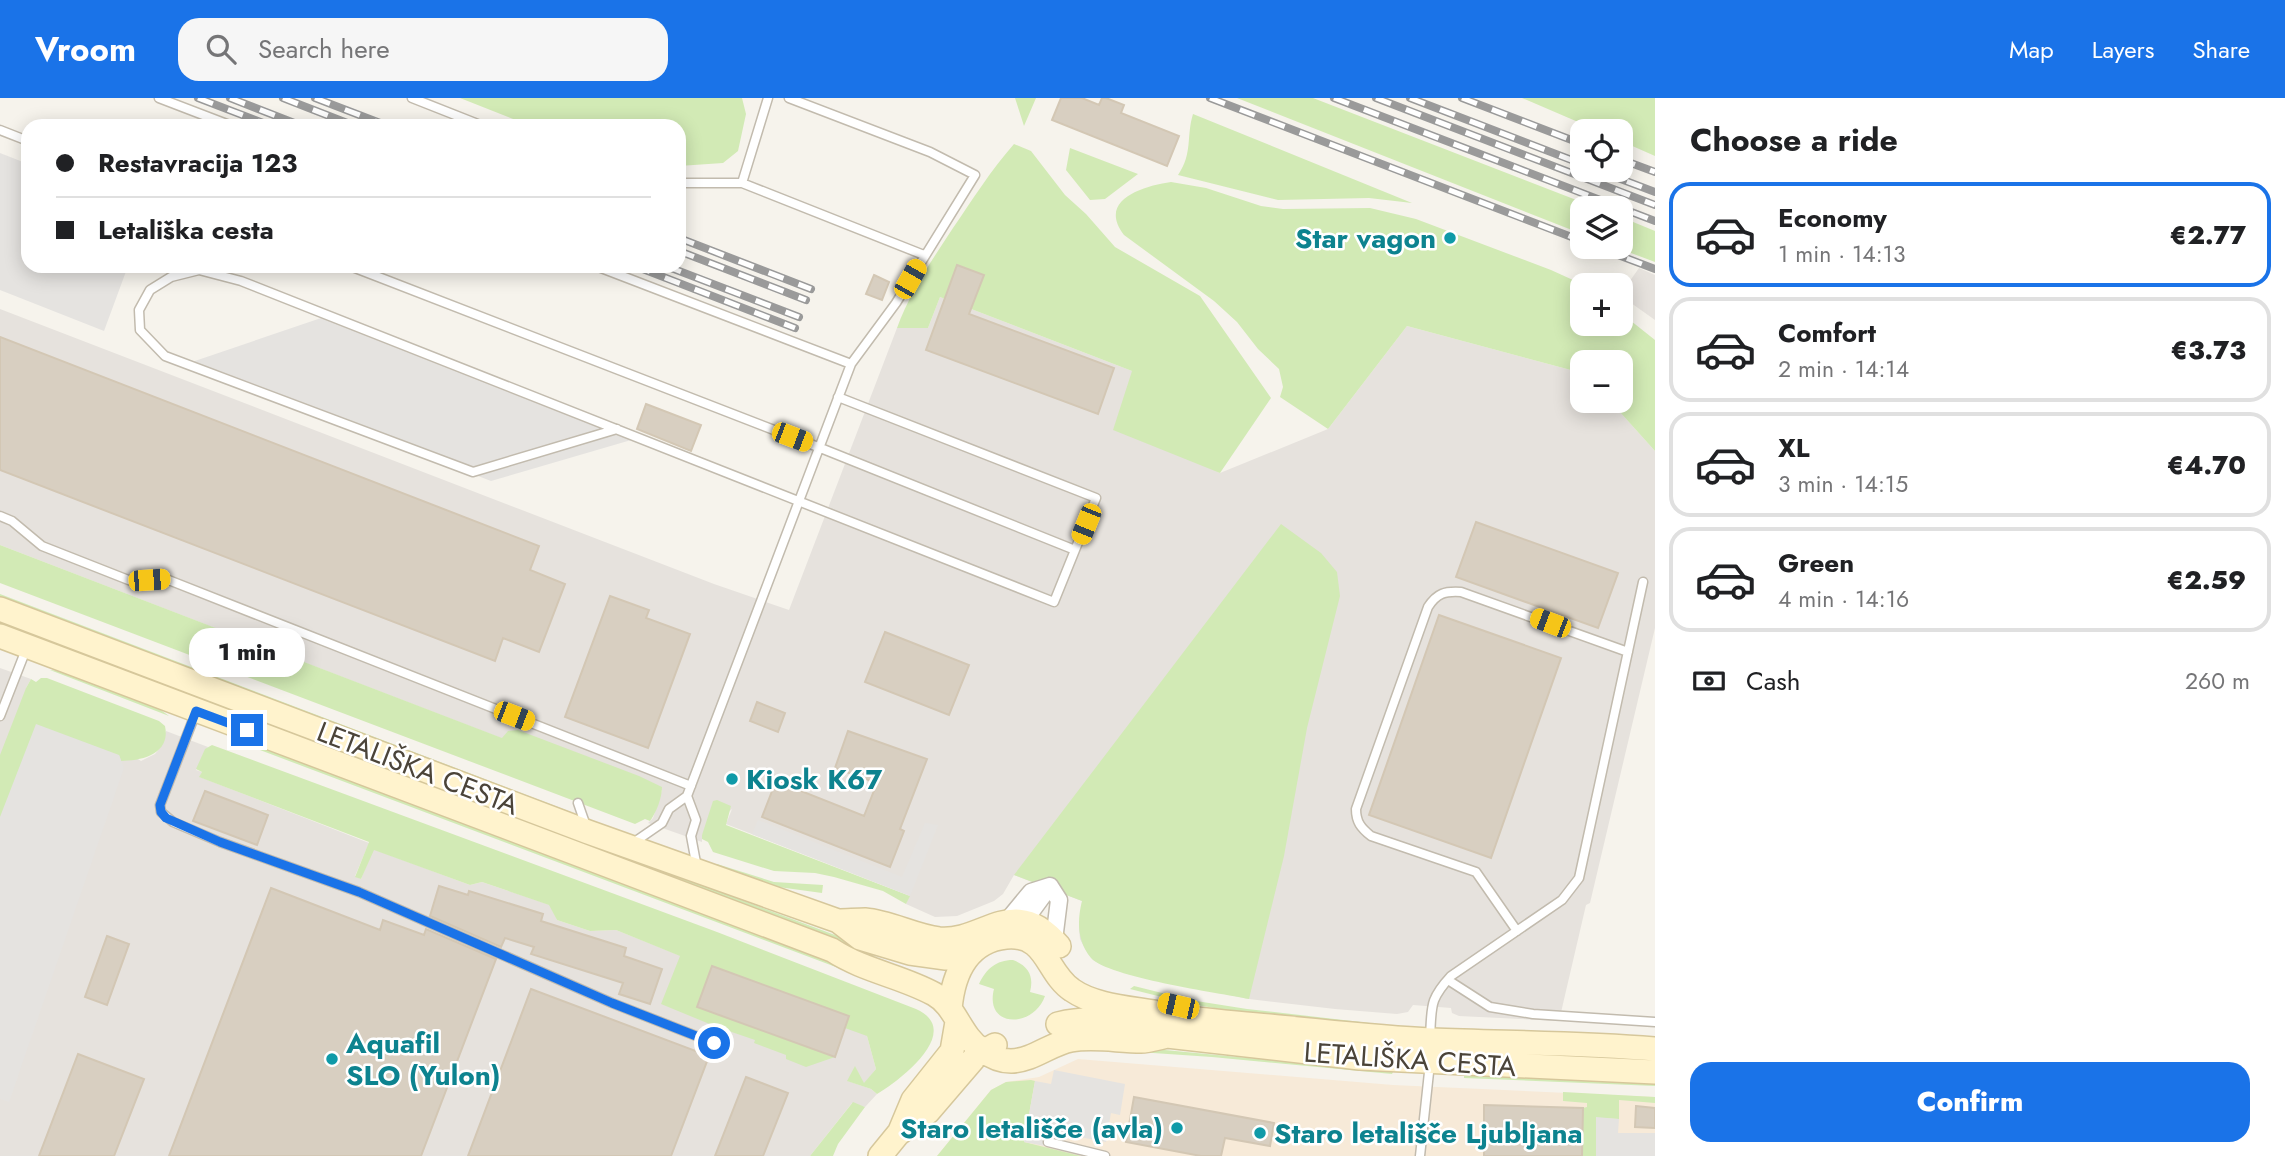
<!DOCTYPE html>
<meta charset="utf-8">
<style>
:root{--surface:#fff;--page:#f6f6f6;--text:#202124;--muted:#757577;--line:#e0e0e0;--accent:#1a73e8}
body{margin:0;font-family:Jost,sans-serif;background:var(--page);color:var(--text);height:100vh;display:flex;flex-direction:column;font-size:26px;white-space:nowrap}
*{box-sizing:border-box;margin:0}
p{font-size:23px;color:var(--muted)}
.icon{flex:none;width:38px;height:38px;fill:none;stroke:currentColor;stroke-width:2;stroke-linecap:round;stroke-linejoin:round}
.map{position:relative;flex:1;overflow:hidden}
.sheet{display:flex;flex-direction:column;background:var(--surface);width:630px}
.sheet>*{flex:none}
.top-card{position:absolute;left:21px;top:21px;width:665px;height:154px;border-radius:21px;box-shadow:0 4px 18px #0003;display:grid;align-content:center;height:154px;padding:0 35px;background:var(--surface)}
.fabs{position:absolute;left:1570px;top:21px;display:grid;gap:14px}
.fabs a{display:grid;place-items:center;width:63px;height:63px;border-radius:14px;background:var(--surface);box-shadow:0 4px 18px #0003;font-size:35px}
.end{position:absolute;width:32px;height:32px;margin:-16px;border:9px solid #1a73e8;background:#fff;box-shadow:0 0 0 4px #fff}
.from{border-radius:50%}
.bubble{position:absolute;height:49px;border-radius:21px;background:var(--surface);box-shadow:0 4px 18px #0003;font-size:23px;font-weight:800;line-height:49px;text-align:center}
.car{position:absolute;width:21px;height:42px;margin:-21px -10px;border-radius:9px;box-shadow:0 0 5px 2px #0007;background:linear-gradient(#f5c518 24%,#345 0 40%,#f5c518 0 76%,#345 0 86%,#f5c518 0)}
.top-card b{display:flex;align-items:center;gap:24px;height:66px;font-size:26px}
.top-card b+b{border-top:2px solid var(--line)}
.top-card i{width:18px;height:18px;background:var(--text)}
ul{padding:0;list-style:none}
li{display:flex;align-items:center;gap:21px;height:105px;margin:0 14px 10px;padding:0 21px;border:4px solid var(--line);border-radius:21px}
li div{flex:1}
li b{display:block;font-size:26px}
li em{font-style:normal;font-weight:800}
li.on{border-color:var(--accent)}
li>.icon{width:63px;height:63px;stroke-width:1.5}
h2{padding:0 35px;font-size:32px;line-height:84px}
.pay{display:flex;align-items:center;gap:18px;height:77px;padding:0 35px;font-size:26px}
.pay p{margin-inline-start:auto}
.action{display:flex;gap:14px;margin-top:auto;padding:14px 35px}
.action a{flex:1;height:80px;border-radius:21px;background:var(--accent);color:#fff;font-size:28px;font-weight:800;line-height:80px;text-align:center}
header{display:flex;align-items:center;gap:42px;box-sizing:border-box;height:98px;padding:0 35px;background:var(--accent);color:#fff}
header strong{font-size:33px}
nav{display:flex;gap:38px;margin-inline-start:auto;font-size:24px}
.search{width:490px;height:63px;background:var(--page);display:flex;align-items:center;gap:18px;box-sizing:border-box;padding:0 24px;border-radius:21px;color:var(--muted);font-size:26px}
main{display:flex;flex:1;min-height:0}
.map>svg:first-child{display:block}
</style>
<header>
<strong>Vroom</strong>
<div class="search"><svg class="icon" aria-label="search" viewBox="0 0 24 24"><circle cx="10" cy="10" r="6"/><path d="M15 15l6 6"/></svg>Search here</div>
<nav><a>Map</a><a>Layers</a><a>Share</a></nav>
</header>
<main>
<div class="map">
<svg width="1655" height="1058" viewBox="0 0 1655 1058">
<rect width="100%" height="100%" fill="#f6f3ec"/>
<path fill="#f7ead8" d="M 1078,961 L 1393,987 L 1655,999 L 1655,1058 L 937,1058 L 991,992 L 1006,984 L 1039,979 Z"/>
<path fill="#e6e2dd" d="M 1639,170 L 1655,177 L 1655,222 L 1624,200 L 1631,190 L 1627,187 Z
M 940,199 L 1132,273 L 1213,371 L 1220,375 L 1328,331 L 1407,228 L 1582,275 L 1582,303 L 1610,303 L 1655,353 L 1655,530 L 1590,805 L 1586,807 L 1559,923 L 1459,918 L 1452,915 L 1451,910 L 1413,907 L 1408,914 L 1397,916 L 1335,911 L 1249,901 L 1126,875 L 1102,867 L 1093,862 L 1085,851 L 1080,841 L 1079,831 L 1082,803 L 1014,777 L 1003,796 L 994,803 L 957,818 L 935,819 L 906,806 L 909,797 L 726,726 L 732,711 L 702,737 L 702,744 L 668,732 L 648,725 L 653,720 L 662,692 L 633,691 L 0,447 L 0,211 L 714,486 L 789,512 L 897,230 L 928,230 Z
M 0,570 L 31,581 L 26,590 L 141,663 L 155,656 L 160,650 L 166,633 L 208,649 L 196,672 L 202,674 L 200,679 L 369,745 L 355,778 L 361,781 L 373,751 L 470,787 L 482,784 L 550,807 L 557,822 L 590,833 L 616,832 L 681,858 L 849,918 L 867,938 L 876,971 L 864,986 L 855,969 L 848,983 L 871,991 L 877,996 L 865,1009 L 852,1005 L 810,1058 L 0,1058 Z"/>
<path fill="#d2eab5" d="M 460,0 L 742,0 L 746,16 L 738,53 L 723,65 L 679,68 L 679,28 L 531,28 Z
M 1015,0 L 1036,0 L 1024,28 Z
M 1237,0 L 1313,0 L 1597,110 L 1582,110 L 1582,136 Z
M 1522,0 L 1655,0 L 1655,58 L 1621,43 L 1620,33 L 1599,33 Z
M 1193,16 L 1412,105 L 1369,100 L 1278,102 L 1178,77 C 1193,55 1186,39 1193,16 Z
M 1014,46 L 1031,53 L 1065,97 L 1086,116 L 1115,149 L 1200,198 L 1271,300 L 1220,375 L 1113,332 L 1132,273 L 940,199 L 928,230 L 897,230 C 910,194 932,162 953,130 C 973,101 991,72 1014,46 Z
M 1070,50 L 1138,76 L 1105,101 L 1090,102 L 1066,72 Z
M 1171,84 L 1206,90 L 1261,108 L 1283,111 L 1370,110 L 1416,121 L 1551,172 L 1584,187 L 1582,226 L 1620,226 L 1621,215 L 1655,242 L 1655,353 L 1610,303 L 1620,303 L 1620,264 L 1582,264 L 1582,275 L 1407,228 L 1328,331 L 1280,299 L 1283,289 L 1279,271 L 1258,251 L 1237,224 L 1214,203 L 1124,137 C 1097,102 1143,88 1171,84 Z
M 1621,119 L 1655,133 L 1655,164 L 1615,149 L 1620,149 Z
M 1281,426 L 1321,455 L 1337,474 L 1340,498 L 1307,630 L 1284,758 L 1249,901 C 1219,895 1108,879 1091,860 C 1077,843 1077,823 1082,803 L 1014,777 Z
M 0,447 L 502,640 L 508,633 L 518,632 L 639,678 L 662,689 C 662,700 656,715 650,723 L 645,721 L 635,726 L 0,485 Z
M 0,496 L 571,714 L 570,717 L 0,501 Z
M 0,522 L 619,756 L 843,840 L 918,865 L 916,869 L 841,845 L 0,527 Z
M 50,572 L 62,573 L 154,607 L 169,618 Z
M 41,580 L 47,580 L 159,623 L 165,628 C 171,656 142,663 121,663 L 119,657 L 0,719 L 0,657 L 26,590 L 31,581 L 36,584 Z
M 229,637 L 853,870 L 905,895 L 228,640 Z
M 212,647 L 717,834 L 916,911 C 965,933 899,983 877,996 L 871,991 L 847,983 L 855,968 L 864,985 L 876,971 L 867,938 L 845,930 L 849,918 L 712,868 L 697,909 L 835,959 L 806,969 L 786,961 L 786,957 L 754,945 L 755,942 L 717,929 L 715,934 L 711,932 L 712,927 L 661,906 L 680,858 L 616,832 L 590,833 L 557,822 L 549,807 L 482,784 L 470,787 L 374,752 L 361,781 L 355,779 L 369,744 L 199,679 L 202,674 L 196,671 L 205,651 Z
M 717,702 L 731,708 L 726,727 L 910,798 L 906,806 L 883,793 L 834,779 L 815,775 L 774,773 L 713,754 L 708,744 L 702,741 L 702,737 L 713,703 Z
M 717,766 L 774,784 L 823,787 L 822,795 L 771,788 L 716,768 Z
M 1013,862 C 1029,868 1034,879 1030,894 L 1045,898 C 1033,931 984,930 994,891 L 979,886 C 986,871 996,862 1013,862 Z
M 1134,888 L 1190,902 L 1247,911 L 1396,928 L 1245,915 L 1190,906 L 1130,891 Z
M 1144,950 L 1393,974 L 1392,976 L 1212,959 L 1109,952 Z
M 1478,976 L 1655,984 L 1655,988 L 1464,980 L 1464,978 Z
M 1031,982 L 1035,983 L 1024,1044 L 1081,1058 L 937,1058 L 991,992 L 1006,984 Z
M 1563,994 L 1655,999 L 1655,1005 L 1619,1002 L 1619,1021 L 1596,1020 L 1596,1058 L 1582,1058 L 1583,1010 L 1587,1009 L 1587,1005 L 1563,1003 Z
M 853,1004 L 865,1009 L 838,1046 L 833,1058 L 810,1058 Z"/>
<path fill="#e5e3e0" d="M 0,55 L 28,66 L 28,168 L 128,168 L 104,233 L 0,192 Z
M 327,218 L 638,340 L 491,383 L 186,266 Z
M 36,626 L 119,657 L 124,670 L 9,1004 L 0,1001 L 0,719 Z
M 758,722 L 902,779 L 925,725 L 938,727 L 910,798 L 752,736 Z
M 1054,972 L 1125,986 L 1120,1017 L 1111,1015 L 1106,1044 L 1048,1033 L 1045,1048 L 1024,1044 L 1035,983 L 1051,986 Z
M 1596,1019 L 1619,1021 L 1618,1035 L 1655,1035 L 1655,1058 L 1596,1058 Z"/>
<path fill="#d8cfc1" stroke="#d3c7b4" stroke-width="2" d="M 1061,0 L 1082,0 L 1099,7 L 1102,0 L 1106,0 L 1124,7 L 1121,15 L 1179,38 L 1167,68 L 1052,22 Z
M 957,167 L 984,177 L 969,216 L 1114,270 L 1098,316 L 926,252 Z
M 874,177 L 889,184 L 882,202 L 866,196 Z
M 0,239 L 539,448 L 530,472 L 565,486 L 539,554 L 503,540 L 495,563 L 0,372 Z
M 646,306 L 701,327 L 691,353 L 637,331 Z
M 1476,424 L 1618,475 L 1598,530 L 1456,479 Z
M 610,498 L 649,512 L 646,520 L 690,536 L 648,650 L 565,619 Z
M 1439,517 L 1561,560 L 1491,760 L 1369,717 Z
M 885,534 L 969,567 L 949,617 L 865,584 Z
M 757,604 L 785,615 L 778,634 L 750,623 Z
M 848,633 L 927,661 L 900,731 L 904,733 L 890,769 L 762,719 L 776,683 L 864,718 L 877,685 L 835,670 Z
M 205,693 L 268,717 L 257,747 L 193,723 Z
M 439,788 L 468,797 L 469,793 L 543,816 L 541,823 L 626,850 L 624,858 L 662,871 L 650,906 L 619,896 L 623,885 L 531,856 L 534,849 L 505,840 L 501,849 L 430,818 Z
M 271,790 L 380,832 L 383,822 L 424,837 L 426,831 L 496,861 L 421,1058 L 169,1058 Z
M 107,838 L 129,846 L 107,907 L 85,899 Z
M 712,868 L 849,918 L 835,959 L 697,909 Z
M 531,891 L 709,958 L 671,1058 L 468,1058 Z
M 78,956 L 144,981 L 114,1058 L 39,1058 Z
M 746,979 L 788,995 L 763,1058 L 715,1058 Z
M 1134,999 L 1274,1025 L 1270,1048 L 1225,1040 L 1221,1058 L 1201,1058 L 1126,1044 Z
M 1484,1007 L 1583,1010 L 1582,1058 L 1484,1058 Z
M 1636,1008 L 1655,1010 L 1655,1030 L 1635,1029 Z"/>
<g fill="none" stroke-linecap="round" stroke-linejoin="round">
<defs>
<path id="lane" d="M 159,0 L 232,28
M 412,0 L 483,28
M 0,32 L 28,43
M 679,85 L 742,85 L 924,157
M 742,85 L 768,0
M 350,168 L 818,349 L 1075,452
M 596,168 L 851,266
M 617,331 L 473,374 L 165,258 L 140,232 L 139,212 L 150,192 L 171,179 L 199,172 L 241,183 L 1054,504 L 1096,400 L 838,299
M 0,418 L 12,423 L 42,448 L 131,483 L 166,481 L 691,688
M 196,614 L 160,707 L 161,714 L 173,724 L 220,744 L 359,794 L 612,905 L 714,945
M 0,618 L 27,549
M 687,698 L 696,722 L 691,738 L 697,770
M 578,705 L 586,728
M 633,745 L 662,725 L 669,711 L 687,698 L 851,266 L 896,205 L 975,77 L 930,54 L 789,0
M 1517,833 L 1476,774 L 1371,738 C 1361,730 1356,724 1356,711 L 1428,509 C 1437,495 1445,493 1461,494 L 1628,554
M 1448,882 L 1490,909 L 1533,916 L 1655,924
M 1430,939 C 1432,908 1429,902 1451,878 L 1562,802 L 1579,780 L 1643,484
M 1048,1044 L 1105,1058
M 1420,1058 L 1430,965"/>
<path id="street" d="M 1050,788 L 1059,802 L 1054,842
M 1007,823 L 1031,794 L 1050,788
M 1020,829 L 1050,788"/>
<path id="secondary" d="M 0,511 L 588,734 L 838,823 L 860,840 L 910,855 L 946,860 L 968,856
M 0,538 L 832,852 C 864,873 901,878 934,896 C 956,908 960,938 982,952 C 990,958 1001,963 1011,963 C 1034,962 1050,946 1071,942 C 1094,938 1118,943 1141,943 C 1149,943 1158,940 1167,938
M 838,823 C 847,823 856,822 865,822 C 890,824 914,838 939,841 C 985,845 1013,794 1059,848
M 950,911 C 953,877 967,843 1006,839 C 1047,835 1046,875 1072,892 C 1096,909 1135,910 1164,916 C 1200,923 1232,924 1269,928 C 1323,933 1378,940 1432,942 C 1507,945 1581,945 1655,951
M 1058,926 C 1094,917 1133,924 1167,938 L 1360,960 L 1655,974
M 900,1033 L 913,1002 L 952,953 L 957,924
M 880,1058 L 898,1036 L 928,1014 L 976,958 L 995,947"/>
</defs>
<use href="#lane" stroke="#c2bbae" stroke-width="11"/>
<use href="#street" stroke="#c2bbae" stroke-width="19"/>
<use href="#secondary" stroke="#d6c79b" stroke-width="26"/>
<use href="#lane" stroke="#fff" stroke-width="8"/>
<use href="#street" stroke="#fff" stroke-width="16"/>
<use href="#secondary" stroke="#fff3cd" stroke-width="23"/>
<defs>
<path id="rail" d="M 198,0 L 271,28
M 230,0 L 302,28
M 283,0 L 355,28
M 315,0 L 388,28
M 1210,0 L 1582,143
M 1334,0 L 1655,123
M 1376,0 L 1655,107
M 1410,0 L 1582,66
M 1462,0 L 1582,46
M 1620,61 L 1655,74
M 1597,72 L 1655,94
M 679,140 L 811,191
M 1597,149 L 1655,171
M 679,153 L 806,202
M 635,168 L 795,230
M 666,168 L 799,219"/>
</defs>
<use href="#rail" stroke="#9a9a9a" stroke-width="8"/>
<use href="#rail" stroke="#fff" stroke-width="5" stroke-dasharray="16" stroke-linecap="butt"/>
</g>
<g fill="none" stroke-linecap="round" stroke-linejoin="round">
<path stroke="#1a73e8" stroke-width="9" d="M 247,632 L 196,613 L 160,707 L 161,714 L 166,720 L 220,744 L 359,794 L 612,905 L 714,945"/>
</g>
<g fill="#0f9aa8" stroke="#fff" stroke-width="2.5">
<circle cx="1450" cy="140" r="7"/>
<circle cx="732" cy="681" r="7"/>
<circle cx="332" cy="961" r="7"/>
<circle cx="1177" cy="1030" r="7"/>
<circle cx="1260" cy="1035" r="7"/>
</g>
<g text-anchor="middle" stroke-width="5" stroke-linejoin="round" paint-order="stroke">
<g font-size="28" font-weight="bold" fill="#0d838f" stroke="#fff" text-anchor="start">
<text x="1436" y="150" text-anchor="end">Star vagon</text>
<text x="746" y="691">Kiosk K67</text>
<text x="346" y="955">Aquafil<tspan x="346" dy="32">SLO (Yulon)</tspan></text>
<text x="1163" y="1040" text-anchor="end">Staro letališče (avla)</text>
<text x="1274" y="1045">Staro letališče Ljubljana</text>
</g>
<g font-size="28" fill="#4b4439" stroke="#fff">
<text transform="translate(418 670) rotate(21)" y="10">LETALIŠKA CESTA</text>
<text transform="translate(1410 961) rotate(4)" y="10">LETALIŠKA CESTA</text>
</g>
</g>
</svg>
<div class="fabs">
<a><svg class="icon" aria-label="locate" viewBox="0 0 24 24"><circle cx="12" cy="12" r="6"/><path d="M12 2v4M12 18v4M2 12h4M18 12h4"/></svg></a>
<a><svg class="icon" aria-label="layers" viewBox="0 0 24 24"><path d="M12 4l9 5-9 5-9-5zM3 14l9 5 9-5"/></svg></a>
<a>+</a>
<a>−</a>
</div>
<i class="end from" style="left:714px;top:945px"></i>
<i class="end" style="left:247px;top:632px"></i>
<div class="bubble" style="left:189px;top:530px;width:116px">1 min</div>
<i class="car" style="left:910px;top:181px;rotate:30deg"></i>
<i class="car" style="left:792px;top:339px;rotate:111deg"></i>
<i class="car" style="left:1086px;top:426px;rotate:202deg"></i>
<i class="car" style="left:149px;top:482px;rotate:86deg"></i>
<i class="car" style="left:1550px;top:525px;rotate:291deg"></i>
<i class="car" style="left:514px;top:618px;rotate:111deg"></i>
<i class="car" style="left:1178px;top:908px;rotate:283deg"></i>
<div class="top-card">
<b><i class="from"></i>Restavracija 123</b>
<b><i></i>Letališka cesta</b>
</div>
</div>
<section class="sheet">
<h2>Choose a ride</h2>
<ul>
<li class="on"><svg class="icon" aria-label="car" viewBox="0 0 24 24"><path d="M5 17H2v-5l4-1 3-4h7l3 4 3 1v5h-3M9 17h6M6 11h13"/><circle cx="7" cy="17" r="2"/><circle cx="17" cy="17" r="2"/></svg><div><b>Economy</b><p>1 min · 14:13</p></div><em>€2.77</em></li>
<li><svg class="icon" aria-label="car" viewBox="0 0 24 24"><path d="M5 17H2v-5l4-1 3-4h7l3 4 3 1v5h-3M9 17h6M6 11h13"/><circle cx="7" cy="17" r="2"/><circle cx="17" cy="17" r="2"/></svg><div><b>Comfort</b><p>2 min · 14:14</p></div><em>€3.73</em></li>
<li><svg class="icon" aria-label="car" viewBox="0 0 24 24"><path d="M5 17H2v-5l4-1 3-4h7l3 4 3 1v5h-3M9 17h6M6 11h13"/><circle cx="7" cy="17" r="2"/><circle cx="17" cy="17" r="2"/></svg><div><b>XL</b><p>3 min · 14:15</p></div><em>€4.70</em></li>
<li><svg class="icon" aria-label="car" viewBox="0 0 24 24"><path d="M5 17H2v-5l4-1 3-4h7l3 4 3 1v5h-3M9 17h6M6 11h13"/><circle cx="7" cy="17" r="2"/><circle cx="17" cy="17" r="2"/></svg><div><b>Green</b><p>4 min · 14:16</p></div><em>€2.59</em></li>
</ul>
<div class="pay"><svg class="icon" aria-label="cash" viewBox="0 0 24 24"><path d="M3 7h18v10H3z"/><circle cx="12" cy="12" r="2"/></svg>Cash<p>260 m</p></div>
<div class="action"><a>Confirm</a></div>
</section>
</main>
